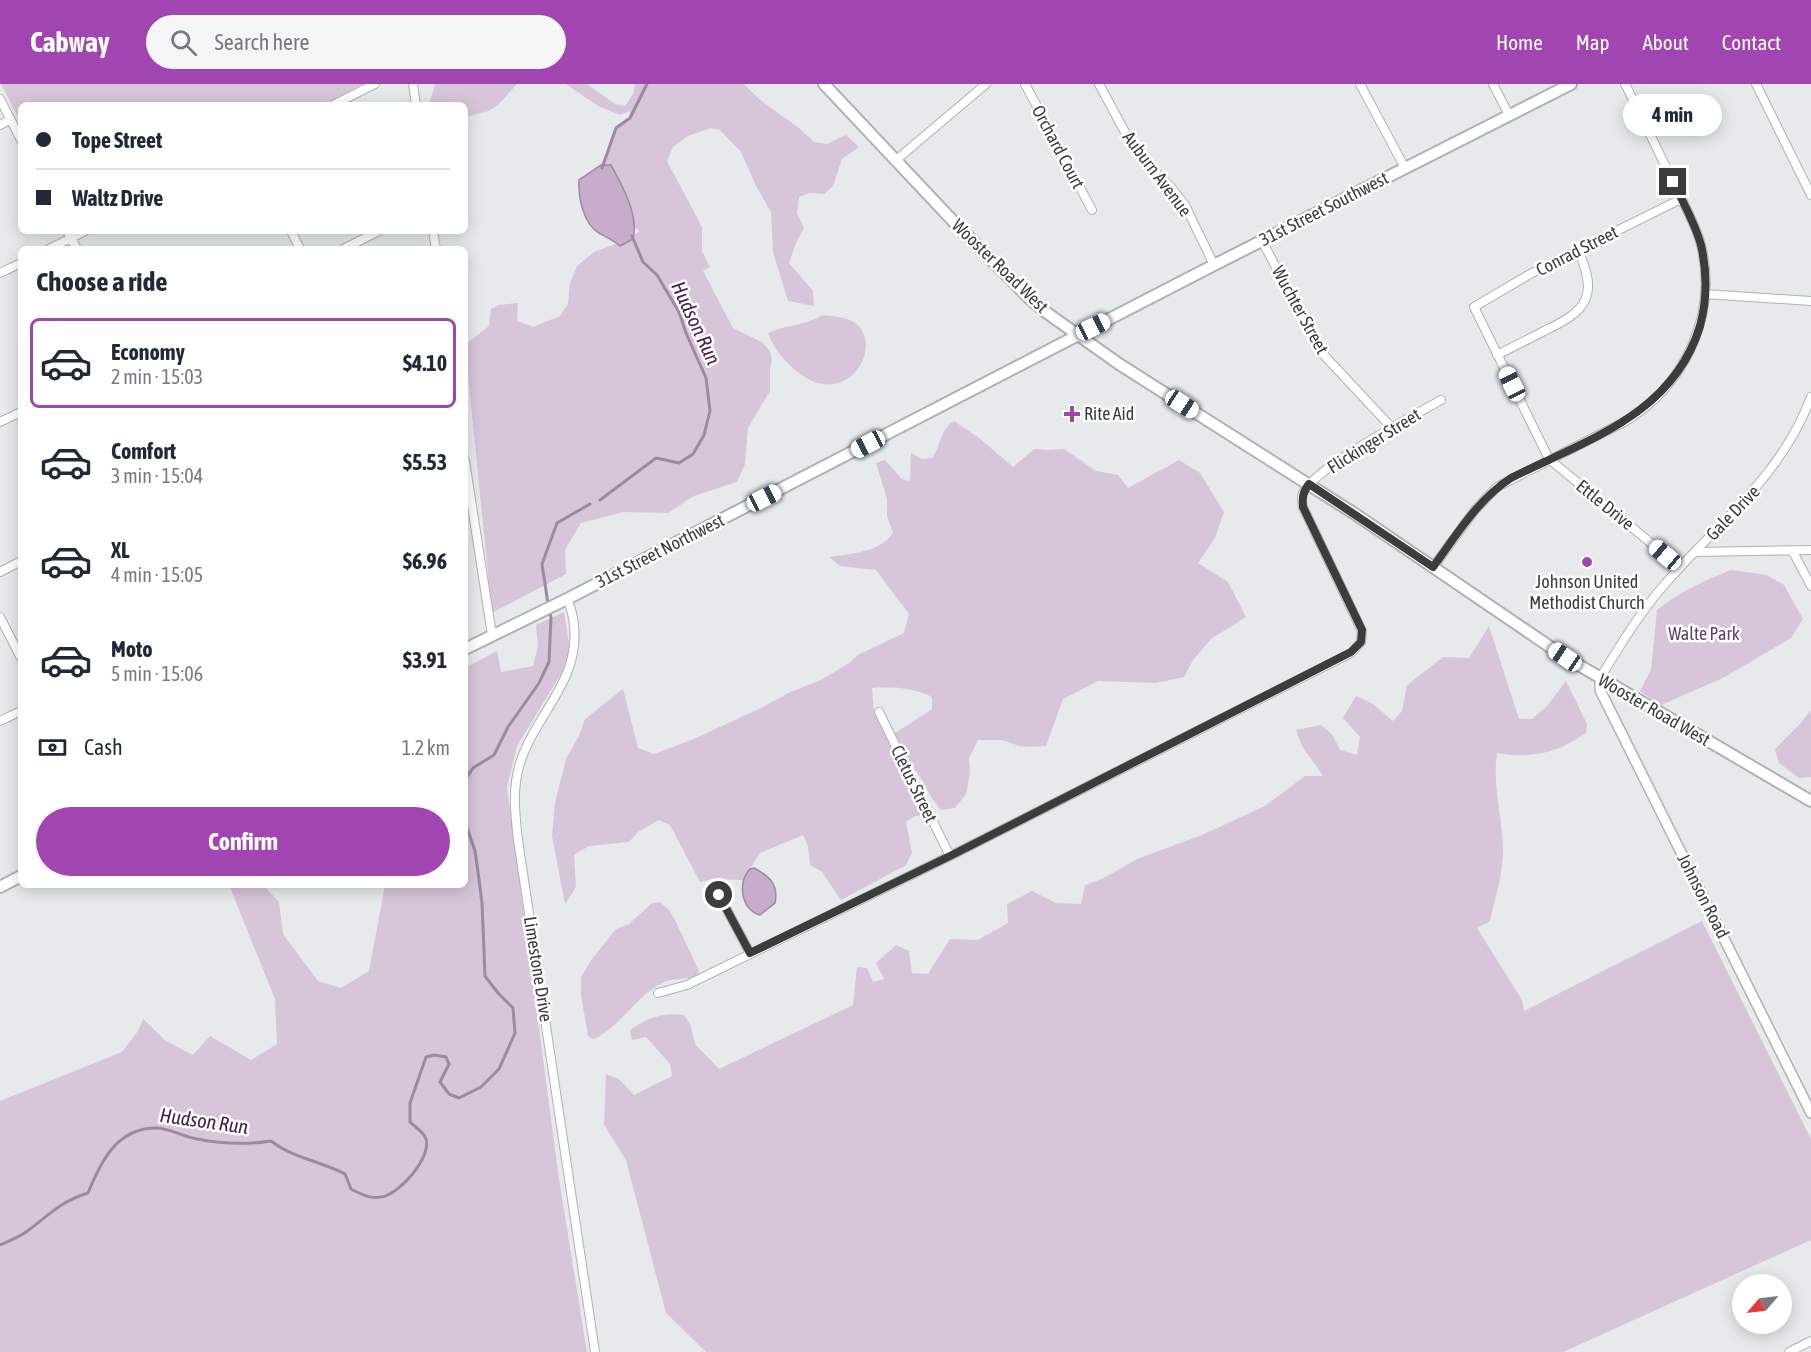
<!DOCTYPE html>
<meta charset="utf-8">
<style>
:root{--surface:#fff;--page:#f6f6f7;--text:#1f2937;--muted:#747a83;--line:#e0e1e3;--accent:#a146b0}
body{margin:0;font-family:"Asap Condensed",sans-serif;background:var(--page);color:var(--text);height:100vh;display:flex;flex-direction:column;font-size:22px;white-space:nowrap}
*{box-sizing:border-box;margin:0}
p{font-size:20px;color:var(--muted)}
.icon{flex:none;width:33px;height:33px;fill:none;stroke:currentColor;stroke-width:2;stroke-linecap:round;stroke-linejoin:round}
.map{position:relative;flex:1;overflow:hidden}
.drawer{position:absolute;left:18px;top:162px;width:450px;height:642px;display:flex;flex-direction:column;background:var(--surface);border-radius:9px;box-shadow:0 3px 15px #0003}
.drawer>*{flex:none}
.banner{position:absolute;left:18px;top:18px;width:450px;height:132px;border-radius:9px;box-shadow:0 3px 15px #0003;display:grid;align-content:center;height:132px;padding:0 18px;background:var(--surface)}
.needle{width:39px;rotate:242deg}
.tools{position:absolute;left:1732px;top:1190px;display:grid;gap:12px}
.tools a{display:grid;place-items:center;width:60px;height:60px;border-radius:50%;background:var(--surface);box-shadow:0 3px 15px #0003;font-size:30px}
.end{position:absolute;width:27px;height:27px;margin:-14px;border:8px solid #3b3c3c;background:#fff;box-shadow:0 0 0 3px #fff}
.from{border-radius:50%}
.bubble{position:absolute;height:42px;border-radius:21px;background:var(--surface);box-shadow:0 3px 15px #0003;font-size:20px;font-weight:700;line-height:42px;text-align:center}
.car{position:absolute;width:18px;height:36px;margin:-18px -9px;border-radius:8px;box-shadow:0 0 4px 2px #0007;background:linear-gradient(#fff 24%,#345 0 40%,#fff 0 76%,#345 0 86%,#fff 0)}
.banner b{display:flex;align-items:center;gap:21px;height:57px;font-size:22px}
.banner b+b{border-top:2px solid var(--line)}
.banner i{width:15px;height:15px;background:var(--text)}
ul{padding:0;list-style:none}
li{display:flex;align-items:center;gap:18px;height:90px;margin:0 12px 9px;padding:0 6px;border:3px solid transparent;border-radius:9px}
li div{flex:1}
li b{display:block;font-size:22px}
li em{font-style:normal;font-weight:700}
li.selected{border-color:var(--accent)}
li>.icon{width:54px;height:54px;stroke-width:1.5}
h2{padding:0 18px;font-size:27px;line-height:72px}
.pay{display:flex;align-items:center;gap:15px;height:66px;padding:0 18px;font-size:22px}
.pay p{margin-inline-start:auto}
.button{display:flex;gap:12px;margin-top:auto;padding:12px 18px}
.button a{flex:1;height:69px;border-radius:36px;background:var(--accent);color:#fff;font-size:24px;font-weight:700;line-height:69px;text-align:center}
header{display:flex;align-items:center;gap:36px;box-sizing:border-box;height:84px;padding:0 30px;background:var(--accent);color:#fff}
header strong{font-size:28px}
nav{display:flex;gap:33px;margin-inline-start:auto;font-size:21px}
.search{width:420px;height:54px;background:var(--page);display:flex;align-items:center;gap:15px;box-sizing:border-box;padding:0 21px;border-radius:33px;color:var(--muted);font-size:22px}
.map>svg:first-child{display:block}
</style>
<header>
<strong>Cabway</strong>
<div class="search"><svg class="icon" aria-label="search" viewBox="0 0 24 24"><circle cx="10" cy="10" r="6"/><path d="M15 15l6 6"/></svg>Search here</div>
<nav><a>Home</a><a>Map</a><a>About</a><a>Contact</a></nav>
</header>
<div class="map">
<svg width="1811" height="1268" viewBox="0 0 1811 1268">
<rect width="100%" height="100%" fill="#e6eaea"/>
<path fill="#d7c6d9" d="M 1,0 L 363,0 L 322,21 L 21,21 L 21,39 Z
M 435,0 L 517,0 L 498,21 L 489,27 L 465,33 L 465,21 L 429,21 Z
M 566,0 L 587,0 L 615,20 L 625,22 L 633,10 L 635,0 L 744,0 L 759,15 L 799,44 L 814,58 L 827,60 L 846,51 L 859,63 L 842,75 L 833,102 L 824,110 L 810,109 L 799,113 L 797,129 L 804,144 L 796,159 L 789,179 L 813,207 L 814,222 L 788,217 L 773,168 L 771,128 L 756,102 L 741,68 L 720,46 L 711,44 L 688,52 L 673,63 L 667,77 L 702,143 L 702,167 L 710,183 L 703,187 L 733,244 L 762,258 L 770,267 L 772,276 L 770,284 L 770,307 L 748,344 L 745,380 L 737,398 L 694,412 L 668,429 L 623,428 L 581,439 L 565,466 L 566,490 L 492,529 L 465,261 L 489,242 L 491,225 L 499,221 L 518,219 L 517,237 L 533,243 L 560,232 L 568,220 L 570,199 L 577,182 L 594,168 L 624,157 L 640,147 L 628,140 L 601,87 L 616,44 L 629,34 L 630,27 L 620,31 L 598,22 Z
M 822,231 C 832,232 845,233 854,238 C 887,261 846,330 795,286 C 783,275 774,265 768,249 C 785,241 808,241 822,231 Z
M 954,337 L 979,354 L 1013,383 L 1034,365 L 1048,366 L 1064,365 L 1096,387 L 1118,391 L 1128,404 L 1179,376 L 1200,389 L 1224,428 L 1215,454 L 1198,479 L 1228,498 L 1246,533 L 1211,555 L 1193,576 L 1184,593 L 1156,599 L 1098,597 L 1063,615 L 1046,662 L 1022,663 L 1002,656 L 978,656 L 969,674 L 970,689 L 966,710 L 955,724 L 941,726 C 931,715 926,702 918,690 C 909,676 901,665 895,649 L 932,625 L 932,613 C 914,604 892,602 872,604 L 874,628 L 879,628 L 930,732 L 915,732 L 906,738 L 912,769 L 906,781 L 841,816 L 822,788 L 810,781 L 808,762 L 803,751 L 760,769 L 743,796 L 713,795 L 700,798 L 670,741 L 659,736 L 638,748 L 629,758 L 589,762 L 574,771 L 576,803 L 565,820 L 552,752 L 555,718 L 566,675 L 579,652 L 585,635 L 623,605 L 638,664 L 654,670 L 694,655 L 765,622 L 788,609 L 821,596 L 849,579 L 858,571 L 904,549 L 909,530 L 876,486 L 840,482 L 829,473 C 850,470 881,468 893,449 L 887,432 L 887,415 L 876,379 L 885,376 L 902,395 L 910,397 L 911,369 L 922,375 L 932,374 C 942,361 938,348 954,337 Z
M 1731,486 L 1767,491 L 1784,501 L 1803,535 L 1791,554 L 1723,594 L 1661,621 L 1640,607 L 1651,586 L 1657,526 C 1679,508 1704,497 1731,486 Z
M 564,528 L 570,565 L 564,585 L 517,662 L 507,703 L 559,1095 L 587,1268 L 0,1268 L 0,1017 L 122,968 L 138,947 L 143,935 L 166,957 L 193,971 L 210,952 L 251,976 L 277,960 L 275,915 L 229,801 L 263,801 L 279,818 L 283,850 L 318,897 L 341,904 L 369,887 L 385,801 L 465,801 L 465,584 L 497,567 L 501,588 L 533,582 L 538,562 L 536,541 Z
M 1489,542 L 1519,635 L 1532,635 L 1548,621 L 1566,597 L 1587,640 L 1586,649 C 1557,669 1531,675 1497,669 C 1492,702 1503,734 1503,767 C 1503,790 1495,814 1490,837 L 1477,844 L 1522,916 L 1524,927 L 1702,837 L 1811,1055 L 1811,1156 L 1563,1268 L 706,1268 L 666,1229 L 626,1076 L 604,1041 L 606,990 L 619,995 L 634,1011 L 672,992 L 670,980 L 646,953 L 632,956 L 630,946 C 648,934 662,928 684,931 L 691,942 L 695,960 L 719,985 L 853,921 L 857,883 L 867,884 L 873,898 L 884,895 L 876,879 L 896,861 L 909,867 L 912,889 L 928,890 L 950,855 L 978,856 L 1008,839 L 1007,820 L 1032,807 L 1056,819 L 1081,820 L 1085,801 L 1104,794 L 1137,775 L 1202,751 L 1265,722 L 1305,692 L 1323,692 L 1302,662 L 1296,646 L 1321,641 L 1332,650 L 1340,666 L 1357,671 L 1360,653 L 1343,634 L 1356,612 L 1373,620 L 1393,637 L 1402,627 L 1407,601 L 1443,573 L 1469,574 Z
M 1811,626 L 1811,693 L 1799,694 L 1779,679 L 1775,665 L 1800,640 Z
M 660,818 L 669,826 L 675,836 L 699,887 L 698,891 C 686,897 673,893 662,899 C 636,912 619,945 593,955 L 588,952 L 581,911 L 581,893 L 592,875 L 616,845 L 629,840 L 652,819 Z"/>
<path fill="#c7accb" stroke="#9d8aa0" stroke-width="1.5" d="M 601,81 L 611,81 C 622,102 639,130 633,155 L 620,162 C 613,156 606,153 599,149 C 583,140 578,112 579,96 Z
M 754,784 C 769,792 779,800 775,819 L 760,831 C 741,826 737,798 750,785 Z"/>
<g fill="none" stroke-linecap="round" stroke-linejoin="round">
<path stroke="#9d8aa0" stroke-width="3" d="M 602,84 L 616,44 L 630,34 L 647,0
M 600,416 L 656,374 L 679,379 L 693,370 L 704,351 L 710,327 L 706,294 L 686,249 L 679,228 L 657,191 L 643,178 L 632,152
M 548,520 L 542,480 L 557,439 L 590,420
M 465,696 L 473,684 L 494,671 L 508,643 L 539,599 L 549,578 L 551,533 L 549,527
M 0,1161 C 9,1157 19,1153 26,1148 C 48,1132 61,1117 88,1109 C 101,1077 117,1044 156,1044 C 170,1044 183,1053 197,1055 C 222,1060 245,1061 271,1057 C 293,1074 320,1077 345,1090 L 351,1105 C 361,1110 369,1115 381,1113 C 399,1111 432,1073 426,1055 C 424,1048 415,1043 410,1038 L 410,1019 L 426,973 L 434,971 L 446,973 L 449,980 L 440,998 L 449,1010 L 459,1014 L 481,1003 L 499,985 L 515,949 L 513,924 L 498,909 L 485,892 L 482,819 L 478,788 L 475,767 L 465,738"/>
<defs>
<path id="minor" d="M 413,0 L 416,21
M 1025,0 L 1092,126
M 1099,0 L 1132,61 L 1147,80 L 1170,102 L 1185,121 L 1214,181
M 1360,0 L 1405,84
M 1493,0 L 1509,31
M 1756,0 L 1811,111
M 0,15 L 21,56
M 333,21 L 375,0
M 0,41 L 10,36
M 895,77 L 986,0
M 67,147 L 77,165
M 291,147 L 300,165
M 433,147 L 436,165
M 1262,157 L 1322,269 L 1392,344
M 49,165 L 85,147
M 343,165 L 379,147
M 0,189 L 21,179
M 1705,210 L 1811,217
M 1497,271 C 1513,263 1529,255 1544,247 C 1587,227 1599,212 1578,166
M 0,338 L 21,328
M 465,377 L 492,551
M 1695,468 L 1811,466
M 1793,468 L 1811,502
M 1433,483 L 1475,426 L 1497,403 L 1626,337 C 1686,300 1718,230 1701,161 C 1696,142 1686,124 1677,106 C 1660,71 1643,35 1625,0
M 1680,483 L 1549,375 L 1474,223 L 1530,190 L 1681,115
M 0,488 L 21,477
M 567,515 C 571,523 573,532 574,541 C 580,598 536,629 520,679 C 512,705 515,730 518,756 L 595,1268
M 0,533 L 21,574
M 1600,594 C 1620,562 1640,528 1665,500 C 1719,438 1781,393 1811,313
M 879,628 L 950,772
M 0,637 L 21,627
M 719,811 L 750,869
M 658,909 L 687,901 L 950,772 L 1351,569 L 1361,558 L 1362,547 L 1303,423 C 1302,418 1301,414 1303,409 C 1314,384 1413,332 1441,316
M 1789,1268 L 1811,1257"/>
<path id="tertiary" d="M 1600,594 L 1600,606 L 1811,1029"/>
<path id="secondary" d="M 824,0 L 952,136 L 1029,214 L 1047,229 L 1119,280 L 1355,430 L 1565,573 L 1811,717
M 465,565 L 567,515 L 1214,181 L 1571,0
M 0,803 L 21,792"/>
</defs>
<use href="#minor" stroke="#aeb2b2" stroke-width="10"/>
<use href="#tertiary" stroke="#aeb2b2" stroke-width="12"/>
<use href="#secondary" stroke="#aeb2b2" stroke-width="14"/>
<use href="#minor" stroke="#fff" stroke-width="8"/>
<use href="#tertiary" stroke="#fff" stroke-width="9"/>
<use href="#secondary" stroke="#fff" stroke-width="10"/>
</g>
<g fill="none" stroke-linecap="round" stroke-linejoin="round">
<path stroke="#3b3c3c" stroke-width="8" d="M 719,811 L 750,869 L 950,772 L 1351,568 L 1361,558 L 1362,546 L 1303,423 C 1302,413 1303,408 1309,400 L 1433,483 C 1456,452 1477,416 1511,394 C 1586,356 1673,331 1700,242 C 1707,216 1707,187 1701,161 C 1695,139 1683,118 1673,98"/>
</g>
<g fill="#a146b0" stroke="#fff" stroke-width="2">
<path d="M1069 321h6v6h6v6h-6v6h-6v-6h-6v-6h6z"/>
<circle cx="1587" cy="478" r="6"/>
</g>
<g text-anchor="middle" stroke-width="5" stroke-linejoin="round" paint-order="stroke">
<g font-size="18" fill="#3b3c3c" stroke="#fff">
<text transform="translate(1058 63) rotate(62)" y="6">Orchard Court</text>
<text transform="translate(1157 90) rotate(53)" y="6">Auburn Avenue</text>
<text transform="translate(1324 125) rotate(-27)" y="6">31st Street Southwest</text>
<text transform="translate(1577 167) rotate(-27)" y="6">Conrad Street</text>
<text transform="translate(1000 182) rotate(44)" y="6">Wooster Road West</text>
<text transform="translate(1300 226) rotate(61)" y="6">Wuchter Street</text>
<text transform="translate(1374 357) rotate(-32)" y="6">Flickinger Street</text>
<text transform="translate(1605 421) rotate(39)" y="6">Ettle Drive</text>
<text transform="translate(1733 429) rotate(-46)" y="6">Gale Drive</text>
<text transform="translate(660 467) rotate(-27)" y="6">31st Street Northwest</text>
<text transform="translate(1654 626) rotate(30)" y="6">Wooster Road West</text>
<text transform="translate(914 700) rotate(64)" y="6">Cletus Street</text>
<text transform="translate(1703 812) rotate(63)" y="6">Johnson Road</text>
<text transform="translate(538 885) rotate(81)" y="6">Limestone Drive</text>
</g>
<g font-size="18" fill="#3b3c3c" stroke="#fff" text-anchor="start">
<text x="1084" y="336">Rite Aid</text>
<text x="1587" y="504" text-anchor="middle">Johnson United<tspan x="1587" dy="21">Methodist Church</tspan></text>
</g>
<g font-size="18" fill="#613c66" stroke="#fff">
<text x="1704" y="556">Walte Park</text>
</g>
<g font-size="20" font-style="italic" fill="#432048" stroke="#fff">
<text transform="translate(696 239) rotate(65)" y="7">Hudson Run</text>
<text transform="translate(204 1037) rotate(8)" y="7">Hudson Run</text>
</g>
</g>
</svg>
<div class="tools">
<a><svg class="needle" viewBox="-14 -14 28 28"><path d="M0-13l5 13h-10z" fill="#e53935"/><path d="M0 13l5-13h-10z" fill="#747a83"/></svg></a>
</div>
<i class="end from" style="left:719px;top:811px"></i>
<i class="end" style="left:1673px;top:98px"></i>
<div class="bubble" style="left:1623px;top:10px;width:99px">4 min</div>
<i class="car" style="left:1093px;top:243px;rotate:63deg"></i>
<i class="car" style="left:1512px;top:300px;rotate:334deg"></i>
<i class="car" style="left:1182px;top:320px;rotate:123deg"></i>
<i class="car" style="left:868px;top:360px;rotate:242deg"></i>
<i class="car" style="left:764px;top:414px;rotate:63deg"></i>
<i class="car" style="left:1665px;top:471px;rotate:310deg"></i>
<i class="car" style="left:1565px;top:573px;rotate:304deg"></i>
<div class="banner">
<b><i class="from"></i>Tope Street</b>
<b><i></i>Waltz Drive</b>
</div>
<section class="drawer">
<h2>Choose a ride</h2>
<ul>
<li class="selected"><svg class="icon" aria-label="car" viewBox="0 0 24 24"><path d="M5 17H2v-5l4-1 3-4h7l3 4 3 1v5h-3M9 17h6M6 11h13"/><circle cx="7" cy="17" r="2"/><circle cx="17" cy="17" r="2"/></svg><div><b>Economy</b><p>2 min · 15:03</p></div><em>$4.10</em></li>
<li><svg class="icon" aria-label="car" viewBox="0 0 24 24"><path d="M5 17H2v-5l4-1 3-4h7l3 4 3 1v5h-3M9 17h6M6 11h13"/><circle cx="7" cy="17" r="2"/><circle cx="17" cy="17" r="2"/></svg><div><b>Comfort</b><p>3 min · 15:04</p></div><em>$5.53</em></li>
<li><svg class="icon" aria-label="car" viewBox="0 0 24 24"><path d="M5 17H2v-5l4-1 3-4h7l3 4 3 1v5h-3M9 17h6M6 11h13"/><circle cx="7" cy="17" r="2"/><circle cx="17" cy="17" r="2"/></svg><div><b>XL</b><p>4 min · 15:05</p></div><em>$6.96</em></li>
<li><svg class="icon" aria-label="car" viewBox="0 0 24 24"><path d="M5 17H2v-5l4-1 3-4h7l3 4 3 1v5h-3M9 17h6M6 11h13"/><circle cx="7" cy="17" r="2"/><circle cx="17" cy="17" r="2"/></svg><div><b>Moto</b><p>5 min · 15:06</p></div><em>$3.91</em></li>
</ul>
<div class="pay"><svg class="icon" aria-label="cash" viewBox="0 0 24 24"><path d="M3 7h18v10H3z"/><circle cx="12" cy="12" r="2"/></svg>Cash<p>1.2 km</p></div>
<div class="button"><a>Confirm</a></div>
</section>
</div>
